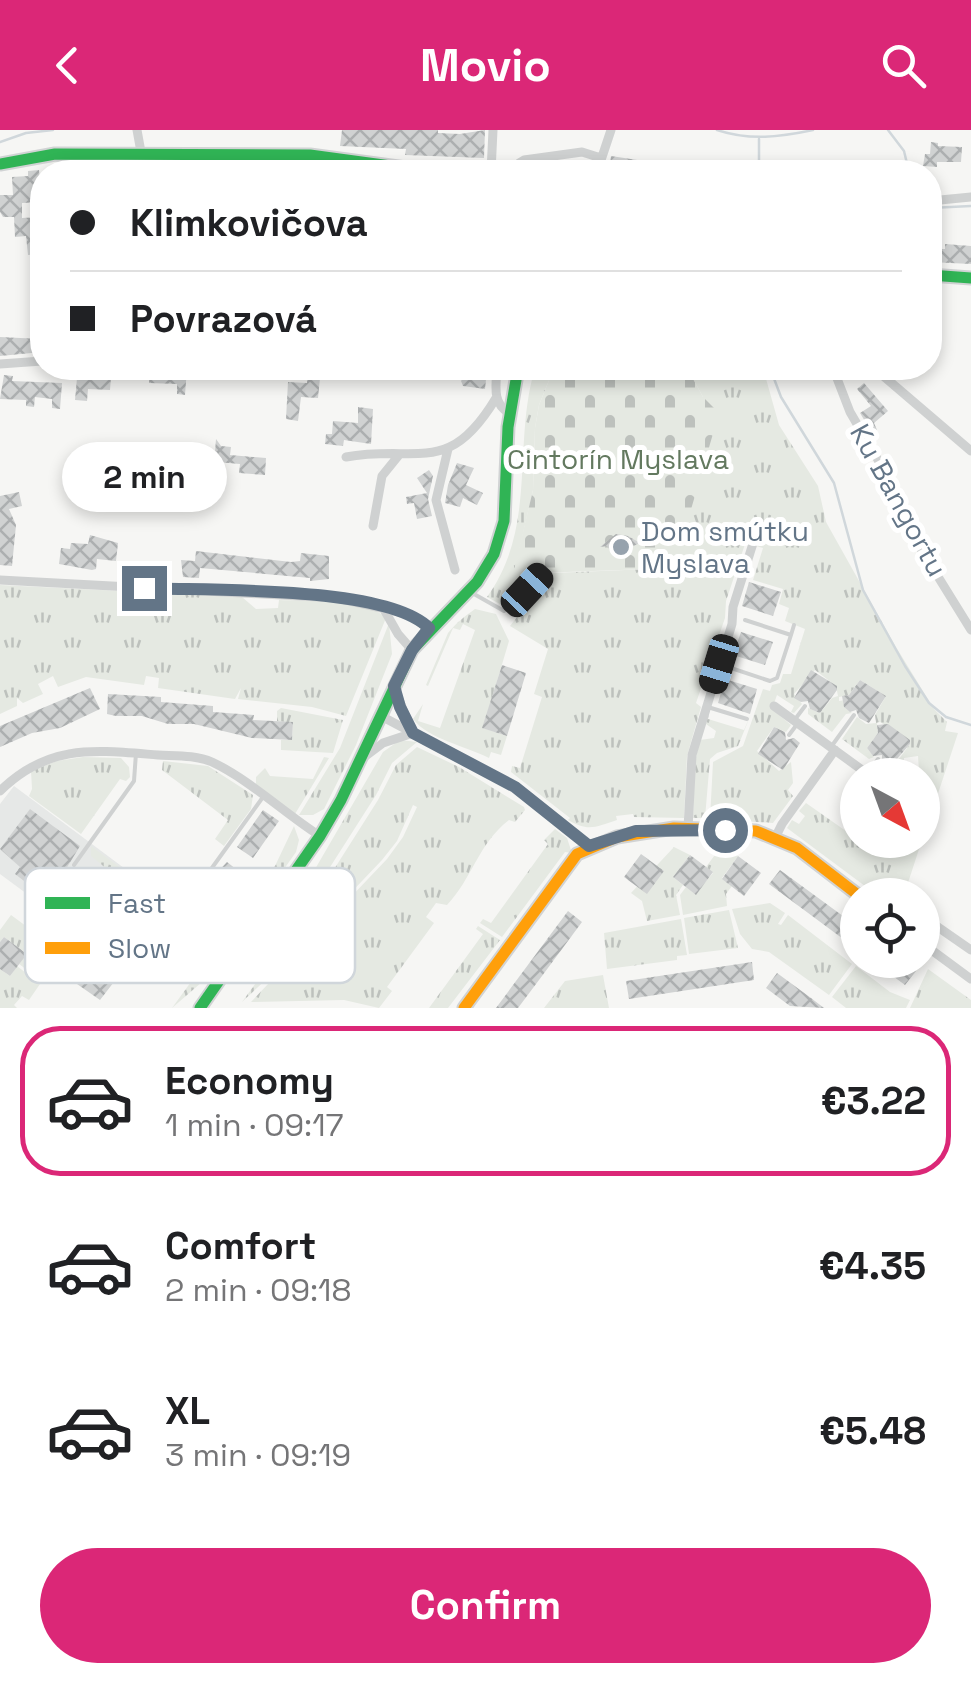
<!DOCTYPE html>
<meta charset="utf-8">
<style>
:root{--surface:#fff;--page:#f2f2f2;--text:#202124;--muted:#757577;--line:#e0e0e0;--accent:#db2777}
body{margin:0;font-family:"Space Grotesk",sans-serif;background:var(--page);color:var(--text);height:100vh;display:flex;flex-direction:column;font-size:38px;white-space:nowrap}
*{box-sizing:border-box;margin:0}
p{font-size:32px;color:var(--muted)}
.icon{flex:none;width:55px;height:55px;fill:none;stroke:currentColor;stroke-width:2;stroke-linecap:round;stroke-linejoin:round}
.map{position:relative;height:878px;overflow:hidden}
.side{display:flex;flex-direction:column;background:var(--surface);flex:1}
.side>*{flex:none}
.banner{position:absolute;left:30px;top:30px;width:912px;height:220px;border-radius:40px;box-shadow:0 5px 15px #0003;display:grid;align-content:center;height:220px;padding:0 40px;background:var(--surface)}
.needle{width:65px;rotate:139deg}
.tools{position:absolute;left:840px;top:628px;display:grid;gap:20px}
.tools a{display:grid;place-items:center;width:100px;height:100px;border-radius:50%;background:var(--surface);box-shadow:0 5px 15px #0003;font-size:50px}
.end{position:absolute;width:45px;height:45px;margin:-22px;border:12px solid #637587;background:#fff;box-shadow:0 0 0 5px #fff}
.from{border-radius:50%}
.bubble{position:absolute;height:70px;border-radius:35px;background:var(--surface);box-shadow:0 5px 15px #0003;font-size:32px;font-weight:800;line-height:70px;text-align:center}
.car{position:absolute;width:30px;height:60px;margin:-30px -15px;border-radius:12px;box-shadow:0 0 8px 2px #0007;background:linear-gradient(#222 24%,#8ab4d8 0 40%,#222 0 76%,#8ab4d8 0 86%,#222 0)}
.banner b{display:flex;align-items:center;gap:35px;height:95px;font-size:38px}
.banner b+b{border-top:2px solid var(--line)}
.banner i{width:25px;height:25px;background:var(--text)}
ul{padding:18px 0 0;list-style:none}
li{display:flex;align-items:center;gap:30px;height:150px;margin:0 20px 15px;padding:0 20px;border:5px solid transparent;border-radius:40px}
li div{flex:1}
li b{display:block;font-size:38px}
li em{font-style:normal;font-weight:800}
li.current{border-color:var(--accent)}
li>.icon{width:90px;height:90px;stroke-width:1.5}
.button{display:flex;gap:20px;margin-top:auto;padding:20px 40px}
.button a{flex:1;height:115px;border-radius:60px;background:var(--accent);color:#fff;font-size:40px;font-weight:800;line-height:115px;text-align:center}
header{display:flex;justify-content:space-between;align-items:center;height:130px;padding:0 40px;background:var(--accent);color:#fff;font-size:45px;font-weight:800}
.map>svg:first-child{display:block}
</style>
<header><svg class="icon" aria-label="back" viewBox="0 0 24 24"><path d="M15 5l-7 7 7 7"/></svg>Movio<svg class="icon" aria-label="search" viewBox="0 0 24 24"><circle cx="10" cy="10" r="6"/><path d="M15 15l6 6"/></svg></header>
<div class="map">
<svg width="971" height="878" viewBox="0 0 971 878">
<defs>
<pattern id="grass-tufts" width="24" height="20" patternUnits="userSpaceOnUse" patternTransform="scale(2.5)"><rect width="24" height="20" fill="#e5e9e2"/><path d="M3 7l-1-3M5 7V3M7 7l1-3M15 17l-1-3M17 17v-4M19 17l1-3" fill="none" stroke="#bdc1bd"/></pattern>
<pattern id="cemetery-stones" width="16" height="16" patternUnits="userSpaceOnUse" patternTransform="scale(2.5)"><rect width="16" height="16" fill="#e5e9e2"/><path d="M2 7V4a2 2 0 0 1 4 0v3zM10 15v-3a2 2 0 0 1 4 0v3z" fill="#bdc1bd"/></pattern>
<pattern id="building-cross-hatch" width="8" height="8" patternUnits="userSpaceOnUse" patternTransform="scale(2.5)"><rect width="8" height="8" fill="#d0d2d2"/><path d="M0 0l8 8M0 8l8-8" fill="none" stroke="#acafb0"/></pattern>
</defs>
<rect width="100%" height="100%" fill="#f6f6f4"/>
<path fill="#e6e8e7" d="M 14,656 L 124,738 L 84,792 L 85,801 L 69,795 L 0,744 L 0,674 Z"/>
<path fill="url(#grass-tufts)" d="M 535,238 L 554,238 L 539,275 L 535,298 L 533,360 L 514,443 L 539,443 C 524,449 517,469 500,474 L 487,467 C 538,396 512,315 535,238 Z
M 687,238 L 763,238 L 779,295 L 818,356 L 826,392 L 896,517 L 934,579 L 947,592 L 945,601 L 958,603 L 923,709 L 923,678 L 930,680 L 934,668 L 926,666 L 923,676 L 926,644 L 919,641 L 918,626 L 904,628 L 903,645 L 887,645 L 879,639 L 875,644 L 881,632 L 893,637 L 910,614 L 910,610 L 880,592 L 877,593 L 878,603 L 867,618 L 874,627 L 869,629 L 842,609 L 838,615 L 857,587 L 866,594 L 876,593 L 875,585 L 886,566 L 860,550 L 849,565 L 839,567 L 839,571 L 846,570 L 844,577 L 852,583 L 846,584 L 832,602 L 808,584 L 808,578 L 820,583 L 832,568 L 838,566 L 836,556 L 815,540 L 794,564 L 802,574 L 794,583 L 791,582 L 794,576 L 777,565 L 772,579 L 791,595 L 786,602 L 774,597 L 757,621 L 779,641 L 791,632 L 793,653 L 788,660 L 793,666 L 773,693 L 710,689 L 713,632 L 743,616 L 763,559 L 770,561 L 772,555 L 780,553 L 783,544 L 791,544 L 805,499 L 785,491 L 789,478 L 779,474 L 783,459 L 753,450 L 763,418 L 756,416 L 758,408 L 751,406 L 747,408 L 726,471 L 725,488 L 696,573 L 701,577 L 687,626 L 684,688 L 634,687 L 633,684 L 616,686 L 617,690 C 596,697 588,702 568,690 L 570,688 L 511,642 L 512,636 L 520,638 L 542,567 L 534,564 L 548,519 L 510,496 L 552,443 L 674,438 L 703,267 Z
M 0,455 L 242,467 L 256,479 L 278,478 L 279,470 C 306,471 368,468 386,488 L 346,586 L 312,577 L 238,569 L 241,558 L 235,569 L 158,558 L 159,548 L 146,546 L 144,555 L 86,547 L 58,557 L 53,546 L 38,554 L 43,564 L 23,573 L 17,568 L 17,576 L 0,584 Z
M 475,479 L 496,484 L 509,511 L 483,598 L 507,606 L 501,625 L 491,622 L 489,628 C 466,616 428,609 413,589 L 423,574 L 418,591 L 440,598 L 475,500 L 463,494 L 460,500 L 453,498 L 428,556 L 426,555 L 448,503 C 456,493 465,486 475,479 Z
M 389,493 L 392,524 L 356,615 L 324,679 L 313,685 L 299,685 L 340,618 Z
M 281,578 L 343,590 L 333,623 L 281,620 L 281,610 L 292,610 L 293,593 L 277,591 L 277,581 Z
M 709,582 L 708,589 L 744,600 L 751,584 L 738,616 L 717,623 L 710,629 L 705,688 L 693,688 L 695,631 L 700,610 L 714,608 L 716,601 L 706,594 Z
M 400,610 L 417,612 L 392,633 L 376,665 L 311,767 L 267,829 L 264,827 L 383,622 Z
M 417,617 L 459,637 L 524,677 L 525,680 L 515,692 L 509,690 C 478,714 472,749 447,775 L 436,773 L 426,787 L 434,793 L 387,857 L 392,861 L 379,878 L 344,870 L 251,872 L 387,729 L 403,707 L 417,677 L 413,675 L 397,711 L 382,730 L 285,832 L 242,872 L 305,785 L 378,670 L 396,635 Z
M 83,627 L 121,628 L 129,637 L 130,647 L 126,651 L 120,649 L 81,704 L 29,666 L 32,659 L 31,641 L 57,631 Z
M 324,627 L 329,628 L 295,684 L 256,654 L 256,647 L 265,638 L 270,646 L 313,649 Z
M 163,631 L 208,636 L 253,665 L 251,679 L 224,716 L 215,709 L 228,690 L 162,640 Z
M 806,673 L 853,706 L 857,705 L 858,710 L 922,710 L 904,765 L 891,760 L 889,765 L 877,765 L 787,698 L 792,690 L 799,694 L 805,686 L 799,681 Z
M 294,696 L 299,710 L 296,722 L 209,846 L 172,878 L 275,736 Z
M 555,699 L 567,708 L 572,723 L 565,722 L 502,807 L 480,793 L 483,789 L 491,793 L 548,714 L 544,710 Z
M 91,716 L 176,779 L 174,782 L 114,810 L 94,804 L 87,793 L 93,782 L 117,800 L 141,767 L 91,726 Z
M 674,717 L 690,725 L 673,747 L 683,755 L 676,765 L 680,785 L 647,791 L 642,771 L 631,763 Z
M 720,718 L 728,719 L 738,726 L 722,748 L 732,756 L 726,764 L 727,776 L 683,785 L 680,765 L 686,757 L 695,764 L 713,743 L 706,737 Z
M 770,773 L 785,783 L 778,794 L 781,795 L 788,785 L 852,834 L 829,865 L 769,822 L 752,819 L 740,804 L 732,779 Z
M 729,780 L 738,818 L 689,824 L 684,788 Z
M 11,785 L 64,824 L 42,851 L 19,834 L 26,823 L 4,807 L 0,812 L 0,800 Z
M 681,789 L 687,825 L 677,826 L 677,830 L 607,839 L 604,803 Z
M 478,796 L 500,810 L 448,878 L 429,878 L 483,804 L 476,799 Z
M 17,836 L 40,854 L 29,870 L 22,866 L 14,875 L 17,878 L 0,878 L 0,839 L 10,846 Z
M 856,836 L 890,862 L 910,870 L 906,878 L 846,878 L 832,867 Z
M 928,839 L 971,870 L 971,878 L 910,878 Z
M 603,845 L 609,878 L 544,878 L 565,851 Z"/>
<path fill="url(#cemetery-stones)" d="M 554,238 L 687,238 L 703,267 L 719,283 L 674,438 L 513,444 L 533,360 L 535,298 L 539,275 Z"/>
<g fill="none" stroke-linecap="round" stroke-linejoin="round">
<path stroke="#d0d7db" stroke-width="2.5" d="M 717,0 C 750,11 780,7 813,0
M 888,0 L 904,21 L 909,42
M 0,12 L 26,3 L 53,0
M 759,42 L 759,9
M 930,78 L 971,76
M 770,238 L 781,267 L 834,353 L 863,460 L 905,536 L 929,573 L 946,587 L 971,595"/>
</g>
<path fill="url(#building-cross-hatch)" d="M 342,0 L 438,0 L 438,3 L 460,4 L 485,0 L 484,28 L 405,25 L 406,19 L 340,16 Z
M 931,12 L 938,13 L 938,16 L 962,17 L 961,32 L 937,32 L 937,37 L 923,36 L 925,24 L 930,24 Z
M 611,26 L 657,33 L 655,41 L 609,42 Z
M 39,40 L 42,72 L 22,73 L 22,88 L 41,87 L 42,124 L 28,125 L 26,106 L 15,107 L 14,87 L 3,87 L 0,82 L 0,65 L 13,65 L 12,47 L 28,46 L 28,41 Z
M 945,114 L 971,116 L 971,134 L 930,132 L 930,119 L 945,119 Z
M 0,207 L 41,209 L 42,222 L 0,226 Z
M 150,238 L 187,238 L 185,265 L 177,264 L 177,254 L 149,253 Z
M 308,238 L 351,238 L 350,250 L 320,248 L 318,268 L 301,267 L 298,291 L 286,289 L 288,252 L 307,253 Z
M 452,238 L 487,240 L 485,259 L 463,256 L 461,251 L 464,247 Z
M 4,245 L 13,246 L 12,251 L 62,253 L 60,279 L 52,278 L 52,269 L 35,267 L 34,277 L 26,276 L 26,270 L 0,269 Z
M 98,246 L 111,247 L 110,260 L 88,259 L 87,271 L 75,270 L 77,248 L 97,250 Z
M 864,253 L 888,281 L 874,293 L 877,300 L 872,303 L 860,283 L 871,276 L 857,259 Z
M 358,277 L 373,279 L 371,314 L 344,310 L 343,316 L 325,314 L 326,304 L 332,304 L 333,291 L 358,293 Z
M 216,309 L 221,316 L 231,317 L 230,325 L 266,328 L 265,345 L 239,343 L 240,334 L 205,331 L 206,322 L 215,322 Z
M 457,333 L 474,338 L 466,355 L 483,363 L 477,375 L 463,368 L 460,377 L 445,373 L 448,355 Z
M 429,340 L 433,346 L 428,369 L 432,386 L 417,389 L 414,373 L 407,374 L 406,367 L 427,363 L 417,348 Z
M 19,362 L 22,376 L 9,379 L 16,395 L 12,436 L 0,435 L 0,366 Z
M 616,404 L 628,406 L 640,413 L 631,417 L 625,425 L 614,426 L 607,416 L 600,417 Z
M 90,405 L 118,413 L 116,431 L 97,429 L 96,439 L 92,440 L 59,434 L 61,418 L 70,419 L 71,413 L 88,414 Z
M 196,421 L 291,432 L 300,431 L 301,423 L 329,426 L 329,449 L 310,451 L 310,448 L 200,438 L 199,448 L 183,447 L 181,430 L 195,431 Z
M 749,452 L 781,462 L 773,486 L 742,476 Z
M 741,502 L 773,512 L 765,535 L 733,525 Z
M 502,535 L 526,543 L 507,606 L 482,598 Z
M 811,540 L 837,556 L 837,560 L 820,583 L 810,579 L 808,571 L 801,572 L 794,568 Z
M 725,549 L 757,559 L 750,584 L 718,573 Z
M 860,550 L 886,566 L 869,593 L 859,588 L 856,580 L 850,582 L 844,577 L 842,566 L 849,565 Z
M 90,558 L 100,579 L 60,598 L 32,603 L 0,617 L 0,596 Z
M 108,564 L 161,567 L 161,572 L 213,576 L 213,582 L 254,585 L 253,590 L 293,592 L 292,610 L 252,608 L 194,594 L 168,594 L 142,586 L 116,586 L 107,584 Z
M 888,594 L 910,610 L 910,614 L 889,638 L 882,633 L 882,625 L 873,626 L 867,618 L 878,603 L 877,595 Z
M 774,597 L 785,602 L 786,610 L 794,608 L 800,613 L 783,640 L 758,624 Z
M 30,679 L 80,716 L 66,739 L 104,767 L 116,751 L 137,767 L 116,795 L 89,775 L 77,792 L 15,744 L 20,737 L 0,719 Z
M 263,680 L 279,691 L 253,728 L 237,717 Z
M 641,724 L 664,741 L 647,764 L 624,747 Z
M 690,725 L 713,742 L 696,765 L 673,747 Z
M 738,726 L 761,743 L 744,766 L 722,749 Z
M 227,732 L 241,743 L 210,785 L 195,774 L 212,748 Z
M 780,740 L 858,797 L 858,820 L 769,754 Z
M 568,781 L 582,792 L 542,846 L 518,878 L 496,878 Z
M 4,807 L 27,824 L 10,846 L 0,839 L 0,812 Z
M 871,830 L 902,830 L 916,841 L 905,855 Z
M 94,831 L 117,848 L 100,870 L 77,854 Z
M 752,832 L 754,850 L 629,869 L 626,851 Z
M 777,843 L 811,868 L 824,878 L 790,876 L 766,858 Z"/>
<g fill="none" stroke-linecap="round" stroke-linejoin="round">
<defs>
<path id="fast" d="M 0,34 L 55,24 L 310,25 L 435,42
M 930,145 L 971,148
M 200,878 L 320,706 L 341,670 L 412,520 L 477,452 L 494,424 L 504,391 L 508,297 L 518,238"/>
<path id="slow" d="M 464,878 L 577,724 L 617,707 L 674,698 L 756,701 L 797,718 L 858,765"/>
</defs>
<use href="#fast" stroke="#d1d3d4" stroke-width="15"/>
<use href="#slow" stroke="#d1d3d4" stroke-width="15"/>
<path stroke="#cfd1d1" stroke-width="4" d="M 474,464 L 504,481 L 543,443
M 791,505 L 794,495
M 719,534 L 770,551 L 777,548 L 791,505 L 745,490
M 711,578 L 747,589
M 796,588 L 805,576
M 789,605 L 798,593
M 831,617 L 854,585
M 869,642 L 878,629
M 74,735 L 134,651 L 136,623
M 147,828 L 263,667"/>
<path stroke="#cfd1d1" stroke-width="9" d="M 137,0 L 141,22
M 491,42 L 493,0
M 516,42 L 519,33 L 524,30 L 582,22 L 601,28
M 597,42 L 611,0
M 930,71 L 971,67
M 0,234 L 42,231
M 497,238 C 496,256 492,273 509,283
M 833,238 L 850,282 L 898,364 L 919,416 L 971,500
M 874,238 L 971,321
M 448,319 L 436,370 L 455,440
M 346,327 C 418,314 448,348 496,268
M 373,396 L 382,346 L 399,325
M 0,450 L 337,468 L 408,484 L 429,499
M 382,476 L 398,504 L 412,520
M 394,557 L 411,600
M 774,576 L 869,645
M 381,586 L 515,657 L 589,716
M 363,628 L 383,613 L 413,603
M 0,661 C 49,613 95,620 158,625 C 175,626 196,625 212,632 C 250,650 284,683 320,706
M 688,698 L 692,625 L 732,494 L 733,477 L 755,407
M 776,706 L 782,694 L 835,620
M 922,786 L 971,820
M 922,813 L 971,849"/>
<use href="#fast" stroke="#30b455" stroke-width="11"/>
<use href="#slow" stroke="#ff9f0a" stroke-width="11"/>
</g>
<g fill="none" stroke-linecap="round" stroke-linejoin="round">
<path stroke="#637587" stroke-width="12" d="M 144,458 C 208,461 386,455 429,498 L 412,520 L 394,556 L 400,577 L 413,603 L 515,657 L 589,716 L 636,701 L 725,700"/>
</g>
<circle fill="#96a2ad" stroke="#fff" stroke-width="4" cx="621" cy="417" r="10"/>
<g text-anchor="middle" stroke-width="10" stroke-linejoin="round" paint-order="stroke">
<g font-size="28" fill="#63795f" stroke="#fff">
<text x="618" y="339">Cintorín Myslava</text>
</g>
<g font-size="28" fill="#637587" stroke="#fff">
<text transform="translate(899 370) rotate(61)" y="10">Ku Bangortu</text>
</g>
<g font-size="28" fill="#637587" stroke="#fff" text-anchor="start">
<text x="641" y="411">Dom smútku<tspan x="641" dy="32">Myslava</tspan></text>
</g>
</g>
<rect x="25" y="738" width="330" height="115" rx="15" fill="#fff" stroke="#d0d6db" stroke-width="2.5"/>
<rect x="45" y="767" width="45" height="12" fill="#30b455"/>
<rect x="45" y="812" width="45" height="12" fill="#ff9f0a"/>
<g font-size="28" fill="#637587">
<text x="108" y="783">Fast</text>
<text x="108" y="828">Slow</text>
</g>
</svg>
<div class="tools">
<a><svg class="needle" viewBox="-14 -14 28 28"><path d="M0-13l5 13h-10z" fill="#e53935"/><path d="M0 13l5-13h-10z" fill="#757577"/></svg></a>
<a><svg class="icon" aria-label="locate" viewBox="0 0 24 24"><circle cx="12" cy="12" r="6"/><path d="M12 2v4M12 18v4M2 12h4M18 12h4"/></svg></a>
</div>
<i class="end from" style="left:725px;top:700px"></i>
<i class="end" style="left:144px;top:458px"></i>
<div class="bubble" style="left:62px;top:312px;width:165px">2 min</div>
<i class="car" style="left:527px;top:460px;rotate:43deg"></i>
<i class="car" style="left:719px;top:534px;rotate:197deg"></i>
<div class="banner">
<b><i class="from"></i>Klimkovičova</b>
<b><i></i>Povrazová</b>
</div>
</div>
<section class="side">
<ul>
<li class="current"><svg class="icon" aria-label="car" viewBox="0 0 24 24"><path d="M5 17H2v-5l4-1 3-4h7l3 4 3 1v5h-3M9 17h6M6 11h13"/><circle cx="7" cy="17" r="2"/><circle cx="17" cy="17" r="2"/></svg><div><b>Economy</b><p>1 min · 09:17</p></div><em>€3.22</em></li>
<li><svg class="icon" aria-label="car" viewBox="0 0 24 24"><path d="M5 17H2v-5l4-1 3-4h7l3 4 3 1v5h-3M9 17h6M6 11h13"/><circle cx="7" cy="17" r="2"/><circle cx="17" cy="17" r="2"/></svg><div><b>Comfort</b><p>2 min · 09:18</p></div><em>€4.35</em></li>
<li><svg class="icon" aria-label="car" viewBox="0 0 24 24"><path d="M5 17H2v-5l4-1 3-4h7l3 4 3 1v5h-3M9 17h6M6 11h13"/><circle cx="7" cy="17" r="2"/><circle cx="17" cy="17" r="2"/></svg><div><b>XL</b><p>3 min · 09:19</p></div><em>€5.48</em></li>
</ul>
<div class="button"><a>Confirm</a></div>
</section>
